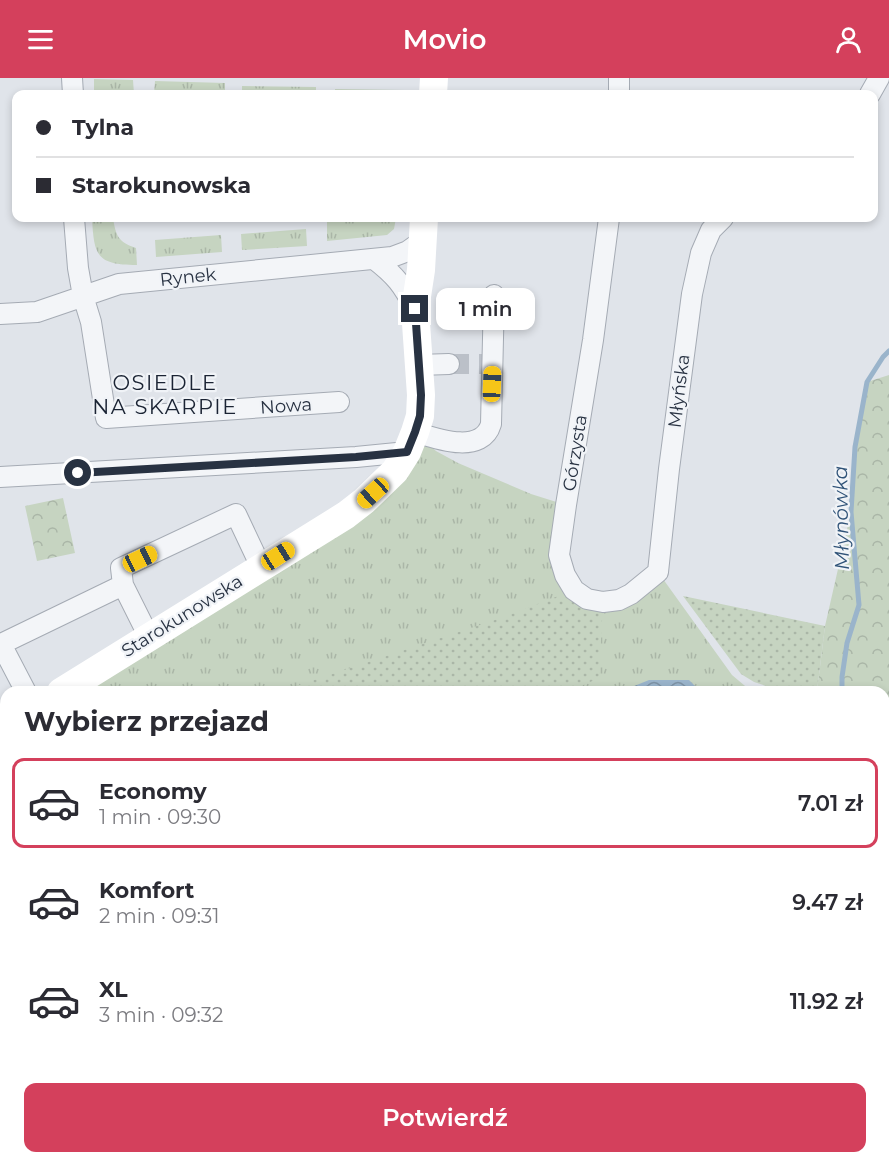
<!DOCTYPE html>
<html lang="pl">
<meta charset="utf-8">
<style>
:root{--surface:#fff;--page:#f7f7f7;--text:#2b2b33;--muted:#7c7c81;--line:#e1e1e2;--accent:#d4405c}
body{margin:0;font-family:Montserrat,sans-serif;background:var(--page);color:var(--text);height:100vh;display:flex;flex-direction:column;font-size:22px;white-space:nowrap}
*{box-sizing:border-box;margin:0}
p{font-size:20px;color:var(--muted)}
.icon{flex:none;width:33px;height:33px;fill:none;stroke:currentColor;stroke-width:2;stroke-linecap:round;stroke-linejoin:round}
.map{position:relative;flex:1;overflow:hidden}
.sheet{position:absolute;left:0px;top:608px;width:890px;height:478px;display:flex;flex-direction:column;background:var(--surface);border-radius:18px 18px 0 0;box-shadow:0 3px 9px #0003}
.sheet>*{flex:none}
.banner{position:absolute;left:12px;top:12px;width:866px;height:132px;border-radius:12px;box-shadow:0 3px 9px #0003;display:grid;align-content:center;height:132px;padding:0 24px;background:var(--surface)}
.end{position:absolute;width:27px;height:27px;margin:-14px;border:8px solid #283242;background:#fff;box-shadow:0 0 0 3px #fff}
.from{border-radius:50%}
.bubble{position:absolute;height:42px;border-radius:12px;background:var(--surface);box-shadow:0 3px 9px #0003;font-size:20px;font-weight:600;line-height:42px;text-align:center}
.car{position:absolute;width:18px;height:36px;margin:-18px -9px;border-radius:8px;box-shadow:0 0 4px 2px #0007;background:linear-gradient(#f5c518 24%,#345 0 40%,#f5c518 0 76%,#345 0 86%,#f5c518 0)}
.banner b{display:flex;align-items:center;gap:21px;height:57px;font-size:22px}
.banner b+b{border-top:2px solid var(--line)}
.banner i{width:15px;height:15px;background:var(--text)}
ul{padding:0;list-style:none}
li{display:flex;align-items:center;gap:18px;height:90px;margin:0 12px 9px;padding:0 12px;border:3px solid transparent;border-radius:12px}
li div{flex:1}
li b{display:block;font-size:22px}
li em{font-style:normal;font-weight:600}
li.on{border-color:var(--accent)}
li>.icon{width:54px;height:54px;stroke-width:1.5}
h2{padding:0 24px;font-size:27px;line-height:72px}
.button{display:flex;gap:12px;margin-top:auto;padding:12px 24px}
.button a{flex:1;height:69px;border-radius:12px;background:var(--accent);color:#fff;font-size:24px;font-weight:600;line-height:69px;text-align:center}
header{display:flex;justify-content:space-between;align-items:center;height:78px;padding:0 24px;background:var(--accent);color:#fff;font-size:27px;font-weight:600}
.map>svg:first-child{display:block}
</style>
<header><svg class="icon" aria-label="menu" viewBox="0 0 24 24"><path d="M4 6h16M4 12h16M4 18h16"/></svg>Movio<svg class="icon" aria-label="person" viewBox="0 0 24 24"><circle cx="12" cy="8" r="4"/><path d="M4 21q1-7 8-7t8 7"/></svg></header>
<div class="map">
<svg width="889" height="1085" viewBox="0 0 889 1085">
<defs>
<pattern id="grass-tufts" width="24" height="20" patternUnits="userSpaceOnUse" patternTransform="scale(1.5)"><rect width="24" height="20" fill="#c6d4c1"/><path d="M3 7l-1-3M5 7V3M7 7l1-3M15 17l-1-3M17 17v-4M19 17l1-3" fill="none" stroke="#aab6a7"/></pattern>
<pattern id="forest-crowns" width="20" height="18" patternUnits="userSpaceOnUse" patternTransform="scale(1.5)"><rect width="20" height="18" fill="#c6d4c1"/><path d="M2 6a3 3 0 1 1 6 0M12 15a3 3 0 1 1 6 0" fill="none" stroke="#aab6a7"/></pattern>
<pattern id="garden-dots" width="8" height="8" patternUnits="userSpaceOnUse" patternTransform="scale(1.5)"><rect width="8" height="8" fill="#c6d4c1"/><path d="M2 2h.1M6 6h.1" fill="none" stroke="#aab6a7" stroke-width="1.8" stroke-linecap="round"/></pattern>
<pattern id="water-waves" width="16" height="10" patternUnits="userSpaceOnUse" patternTransform="scale(1.5)"><rect width="16" height="10" fill="#9ab4cb"/><path d="M0 5q4-4 8 0t8 0" fill="none" stroke="#7e93a6"/></pattern>
</defs>
<rect width="100%" height="100%" fill="#e0e4ea"/>
<path fill="url(#grass-tufts)" d="M 94,1 L 133,2 L 134,16 L 94,16 Z
M 155,3 L 225,5 L 225,16 L 154,16 Z
M 242,8 L 316,9 L 316,16 L 242,16 Z
M 335,11 L 336,11 L 405,12 L 404,16 L 335,16 Z
M 92,140 L 113,140 C 116,158 118,164 136,170 L 137,187 C 96,187 94,177 92,140 Z
M 327,140 L 396,140 L 394,151 L 387,157 L 327,163 Z
M 306,151 L 307,168 L 242,172 L 241,156 Z
M 221,157 L 222,174 L 156,179 L 155,162 Z
M 415,354 L 436,373 L 458,385 L 531,416 L 566,427 L 565,497 L 603,524 L 658,494 L 732,597 L 751,613 L 61,614 L 346,437 Z
M 6,648 L 6,908 L 0,906 L 0,652 Z
M 536,1080 L 644,1080 L 639,1085 L 551,1085 Z"/>
<path fill="url(#forest-crowns)" d="M 889,297 L 889,1085 L 639,1085 L 644,1080 L 884,1080 L 884,614 L 817,613 L 825,548 L 851,434 L 855,369 L 867,304 Z
M 63,420 L 75,475 L 37,483 L 25,428 Z
M 0,906 L 6,908 L 6,1080 L 536,1080 L 551,1085 L 0,1085 Z"/>
<path fill="url(#garden-dots)" d="M 574,512 L 603,524 L 599,600 L 570,613 L 278,614 L 501,540 Z
M 683,518 L 825,548 L 817,613 L 781,613 L 754,604 L 741,596 Z"/>
<path fill="url(#water-waves)" d="M 649,602 L 689,602 L 700,613 L 622,613 Z
M 142,1080 L 450,1080 L 464,1085 L 144,1085 Z"/>
<g fill="none" stroke-linecap="round" stroke-linejoin="round">
<path stroke="#9ab4cb" stroke-width="5" d="M 842,614 L 842,599 L 847,565 L 859,527 L 851,434 L 855,369 L 867,304 L 883,279 L 889,273
M 696,1085 L 705,1080"/>
<path stroke="#bbc0c8" stroke-width="20" stroke-dasharray="20 10" stroke-linecap="butt" d="M 449,286 L 482,286"/>
<defs>
<path id="street" d="M 72,0 L 73,16
M 619,16 L 619,0
M 870,16 L 879,0
M 74,140 L 78,190 L 83,218 L 91,244 L 106,340 L 339,324
M 609,140 L 593,262 L 566,427 L 559,477 L 565,497 L 574,512 L 587,521 L 603,524 L 619,522 L 631,516 L 658,494 L 669,391 L 692,216 L 701,175 L 711,152 L 723,140
M 374,181 C 395,197 403,207 415,231
M 0,236 L 37,234 L 119,206 L 392,179 L 408,173 L 422,163
M 419,287 L 449,286
M 415,354 C 437,361 482,377 491,346 L 494,217
M 0,399 L 356,379 L 407,374
M 123,507 L 121,490 L 236,436 L 261,489
M 26,614 L 1,566 L 123,507 L 149,559"/>
</defs>
<use href="#street" stroke="#a5abb4" stroke-width="22"/>
<use href="#street" stroke="#f3f5f8" stroke-width="20"/>
<path stroke="#fff" stroke-width="28" d="M 433,16 L 434,0
M 61,614 L 346,437 L 364,423 L 395,393 L 407,374 L 415,354 L 420,338 L 421,317 L 415,231 L 421,192 L 424,140
M 0,652 L 6,648"/>
</g>
<g fill="none" stroke-linecap="round" stroke-linejoin="round">
<path stroke="#283242" stroke-width="8" d="M 78,395 L 356,379 L 407,374 L 415,354 L 420,338 L 421,317 L 415,231"/>
</g>
<g text-anchor="middle" stroke-width="4.5" stroke-linejoin="round" paint-order="stroke">
<g font-size="18" fill="#283242" stroke="#f0f3f7">
<text transform="translate(188 199) rotate(-6)" y="6">Rynek</text>
<text transform="translate(679 313) rotate(-83)" y="6">Młyńska</text>
<text transform="translate(286 328) rotate(-4)" y="6">Nowa</text>
<text transform="translate(575 375) rotate(-81)" y="6">Górzysta</text>
<text transform="translate(182 538) rotate(-32)" y="6">Starokunowska</text>
</g>
<g font-size="20" font-style="italic" fill="#305378" stroke="#f0f3f7">
<text transform="translate(841 440) rotate(-91)" y="7">Młynówka</text>
</g>
<g font-size="21" letter-spacing="1.5" fill="#1a2333" stroke="#f0f3f7">
<text x="165" y="312">OSIEDLE<tspan x="165" dy="24">NA SKARPIE</tspan></text>
</g>
</g>
</svg>
<i class="end from" style="left:78px;top:395px"></i>
<i class="end" style="left:415px;top:231px"></i>
<div class="bubble" style="left:436px;top:210px;width:99px">1 min</div>
<i class="car" style="left:492px;top:306px;rotate:2deg"></i>
<i class="car" style="left:373px;top:415px;rotate:228deg"></i>
<i class="car" style="left:278px;top:478px;rotate:58deg"></i>
<i class="car" style="left:140px;top:481px;rotate:65deg"></i>
<div class="banner">
<b><i class="from"></i>Tylna</b>
<b><i></i>Starokunowska</b>
</div>
<section class="sheet">
<h2>Wybierz przejazd</h2>
<ul>
<li class="on"><svg class="icon" aria-label="car" viewBox="0 0 24 24"><path d="M5 17H2v-5l4-1 3-4h7l3 4 3 1v5h-3M9 17h6M6 11h13"/><circle cx="7" cy="17" r="2"/><circle cx="17" cy="17" r="2"/></svg><div><b>Economy</b><p>1 min · 09:30</p></div><em>7.01 zł</em></li>
<li><svg class="icon" aria-label="car" viewBox="0 0 24 24"><path d="M5 17H2v-5l4-1 3-4h7l3 4 3 1v5h-3M9 17h6M6 11h13"/><circle cx="7" cy="17" r="2"/><circle cx="17" cy="17" r="2"/></svg><div><b>Komfort</b><p>2 min · 09:31</p></div><em>9.47 zł</em></li>
<li><svg class="icon" aria-label="car" viewBox="0 0 24 24"><path d="M5 17H2v-5l4-1 3-4h7l3 4 3 1v5h-3M9 17h6M6 11h13"/><circle cx="7" cy="17" r="2"/><circle cx="17" cy="17" r="2"/></svg><div><b>XL</b><p>3 min · 09:32</p></div><em>11.92 zł</em></li>
</ul>
<div class="button"><a>Potwierdź</a></div>
</section>
</div>
